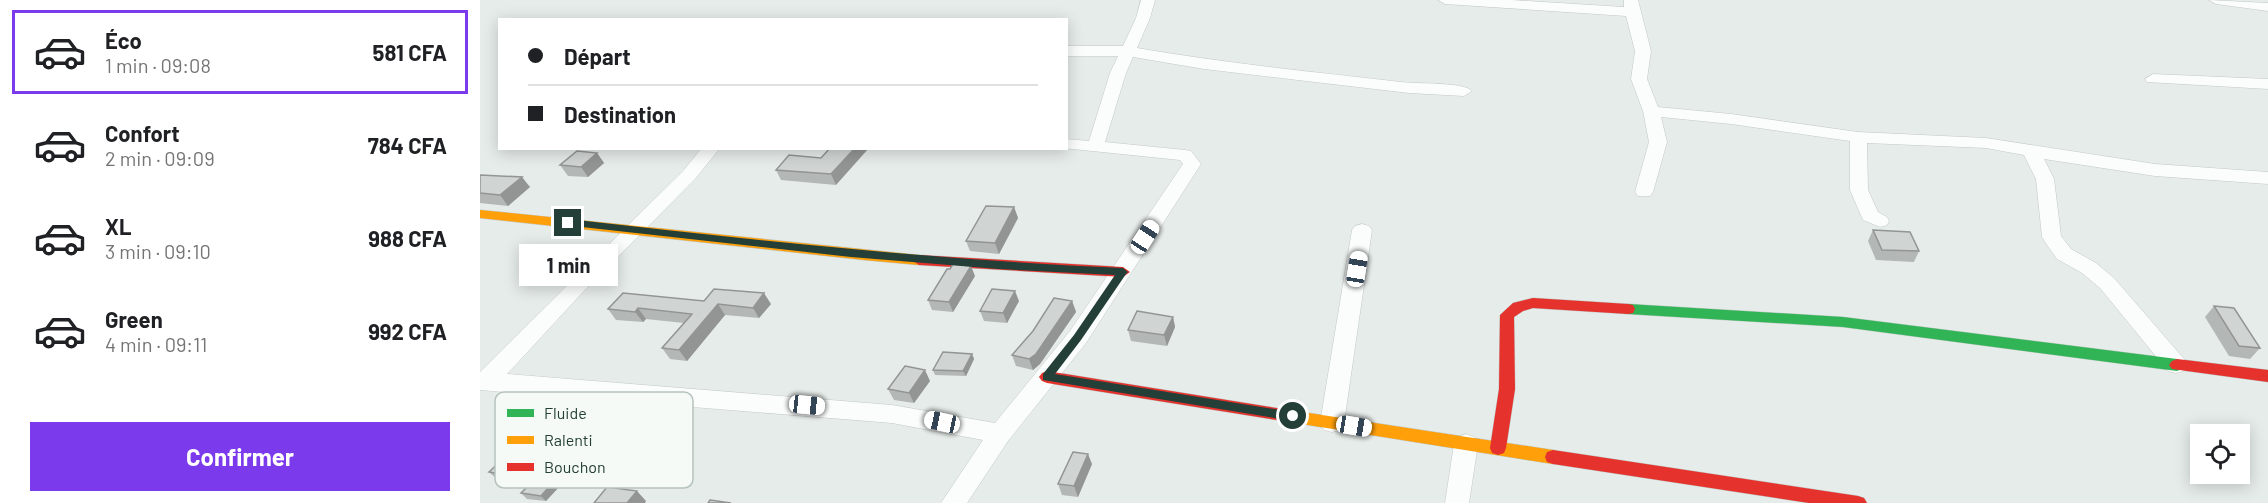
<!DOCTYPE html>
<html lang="fr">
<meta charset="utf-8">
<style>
:root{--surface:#fff;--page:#f2f2f2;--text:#202124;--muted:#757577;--line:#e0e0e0;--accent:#7c3aed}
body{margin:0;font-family:Barlow,sans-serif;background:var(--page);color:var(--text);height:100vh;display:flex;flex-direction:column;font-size:22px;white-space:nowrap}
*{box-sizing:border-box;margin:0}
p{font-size:20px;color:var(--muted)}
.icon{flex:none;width:33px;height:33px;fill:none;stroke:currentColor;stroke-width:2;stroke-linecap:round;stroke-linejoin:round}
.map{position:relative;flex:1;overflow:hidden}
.sheet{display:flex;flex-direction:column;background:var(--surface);width:480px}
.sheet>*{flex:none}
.guide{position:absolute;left:18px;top:18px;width:570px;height:132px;border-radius:0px;box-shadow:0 3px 15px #0003;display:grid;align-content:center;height:132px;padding:0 30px;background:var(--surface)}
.controls{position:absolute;left:1710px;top:424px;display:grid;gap:12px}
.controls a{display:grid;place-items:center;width:60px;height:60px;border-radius:0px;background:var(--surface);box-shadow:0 3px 15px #0003;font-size:30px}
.end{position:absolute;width:27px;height:27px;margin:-14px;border:8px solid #233f37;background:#fff;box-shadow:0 0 0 3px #fff}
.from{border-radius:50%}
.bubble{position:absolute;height:42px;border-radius:0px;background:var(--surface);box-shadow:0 3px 15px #0003;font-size:20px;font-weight:700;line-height:42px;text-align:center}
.car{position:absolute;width:18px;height:36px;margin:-18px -9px;border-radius:8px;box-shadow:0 0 4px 2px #0007;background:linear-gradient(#fff 24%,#345 0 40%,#fff 0 76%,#345 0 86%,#fff 0)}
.guide b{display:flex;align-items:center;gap:21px;height:57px;font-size:22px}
.guide b+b{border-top:2px solid var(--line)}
.guide i{width:15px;height:15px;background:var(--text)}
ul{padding:10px 0 0;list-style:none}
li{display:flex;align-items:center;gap:18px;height:84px;margin:0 12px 9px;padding:0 18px;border:3px solid transparent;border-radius:0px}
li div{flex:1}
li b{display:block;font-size:22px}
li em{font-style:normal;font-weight:700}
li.current{border-color:var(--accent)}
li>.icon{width:54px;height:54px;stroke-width:1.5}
.cta{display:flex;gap:12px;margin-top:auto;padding:12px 30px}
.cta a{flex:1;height:69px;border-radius:0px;background:var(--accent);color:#fff;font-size:24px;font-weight:700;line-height:69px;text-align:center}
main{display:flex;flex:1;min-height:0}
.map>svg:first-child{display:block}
</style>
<main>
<section class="sheet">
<ul>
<li class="current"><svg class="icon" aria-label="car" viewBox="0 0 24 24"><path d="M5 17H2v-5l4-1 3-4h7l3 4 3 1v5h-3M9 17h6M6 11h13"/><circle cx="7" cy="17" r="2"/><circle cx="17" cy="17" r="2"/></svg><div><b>Éco</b><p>1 min · 09:08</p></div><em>581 CFA</em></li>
<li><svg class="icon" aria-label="car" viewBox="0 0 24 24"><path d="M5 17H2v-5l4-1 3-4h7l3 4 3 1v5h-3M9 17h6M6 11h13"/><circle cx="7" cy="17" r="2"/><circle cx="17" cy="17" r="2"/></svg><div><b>Confort</b><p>2 min · 09:09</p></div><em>784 CFA</em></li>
<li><svg class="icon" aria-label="car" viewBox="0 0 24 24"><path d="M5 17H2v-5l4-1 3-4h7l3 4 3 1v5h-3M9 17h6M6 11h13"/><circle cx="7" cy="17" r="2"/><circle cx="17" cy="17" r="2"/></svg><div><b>XL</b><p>3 min · 09:10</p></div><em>988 CFA</em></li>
<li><svg class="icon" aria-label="car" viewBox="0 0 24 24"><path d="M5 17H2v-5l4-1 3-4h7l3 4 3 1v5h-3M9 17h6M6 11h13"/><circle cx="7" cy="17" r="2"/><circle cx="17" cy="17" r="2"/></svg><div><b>Green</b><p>4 min · 09:11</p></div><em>992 CFA</em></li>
</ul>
<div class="cta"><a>Confirmer</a></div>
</section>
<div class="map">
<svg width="1788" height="503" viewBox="0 0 1788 503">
<rect width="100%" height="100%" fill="#e6ece9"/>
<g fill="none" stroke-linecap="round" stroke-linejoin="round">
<defs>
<path id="street" d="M 661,0 L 675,0 L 670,18 L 657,48 C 744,63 833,72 921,82 C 935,84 985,82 992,91 L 984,96 L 929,93 L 724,69 L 653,57 L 646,73 L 625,142 L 705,150 L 711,151 L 721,164 L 606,343 L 528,441 L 487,503 L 461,503 L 503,440 L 412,423 L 0,390 L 0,372 L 203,171 L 222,148 L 240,148 L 215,179 L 101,294 L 27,374 L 412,405 L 515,423 L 590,331 L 703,164 L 700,160 L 583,148 L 586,148 L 586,139 L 609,141 L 630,73 L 638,56 L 586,56 L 586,46 L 643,46 L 656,18 Z
M 958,0 L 1032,0 L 1144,7 L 1144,0 L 1158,0 L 1171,51 L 1167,79 L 1178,107 L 1251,114 L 1378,132 L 1506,138 L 1675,164 L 1788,172 L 1788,184 L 1675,176 L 1564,159 L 1574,179 L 1581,236 L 1591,249 L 1616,263 L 1634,278 L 1704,359 L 1707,365 L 1704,371 L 1696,373 L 1688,371 L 1620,288 L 1602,273 L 1577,259 L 1565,242 L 1562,237 L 1556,179 L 1544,155 L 1506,148 L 1387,143 L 1388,190 L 1398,212 L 1407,217 L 1409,221 L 1407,225 L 1400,227 L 1383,220 L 1370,190 L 1370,141 L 1251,124 L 1181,117 L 1187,142 L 1173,192 L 1170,196 L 1158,196 L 1155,192 L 1169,142 L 1163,111 L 1151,79 L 1155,51 L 1146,16 L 965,4 Z
M 1729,0 L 1788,3 L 1788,11 L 1736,4 Z
M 1673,74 L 1788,79 L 1788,89 L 1667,82 L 1665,79 Z
M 882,224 L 889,226 L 892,230 L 864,423 L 860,430 L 852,432 L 844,430 L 840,423 L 872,230 L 875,226 Z
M 986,434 L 994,437 L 998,444 L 989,503 L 965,503 L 974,444 L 978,437 Z"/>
<path id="fast" d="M 1148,304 L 1363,317 L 1697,359 L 1702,361 L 1705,365 L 1702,369 L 1697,371 L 1363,327 L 1148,314 L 1143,313 L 1141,309 L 1143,305 Z"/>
<path id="slow" d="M 0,210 L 439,255 L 446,260 L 439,265 L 384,260 L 0,218 Z
M 809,410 L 1073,450 L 1079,452 L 1081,457 L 1079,462 L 1073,464 L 809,422 L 803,421 L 801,416 L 803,411 Z"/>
<path id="jam" d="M 439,255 L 643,267 L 650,272 L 643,277 L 439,265 L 432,260 Z
M 1053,298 L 1148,304 L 1153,305 L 1155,309 L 1153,313 L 1148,314 L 1053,308 L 1043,311 L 1034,317 L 1035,389 L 1026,448 L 1024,453 L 1018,455 L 1012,453 L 1010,448 L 1019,389 L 1020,315 L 1033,303 Z
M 1697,359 L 1788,370 L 1788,382 L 1692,369 L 1689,365 L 1692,361 Z
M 567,371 L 809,410 L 815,411 L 817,416 L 815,421 L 809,422 L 567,383 L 562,381 L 559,377 L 562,373 Z
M 1073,450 L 1378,496 L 1384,498 L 1387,503 L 1329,503 L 1073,464 L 1067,462 L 1065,457 L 1067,452 Z"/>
</defs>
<use href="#street" stroke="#c3c9c6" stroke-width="1"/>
<use href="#fast" stroke="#c1c9c6" stroke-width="1"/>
<use href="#slow" stroke="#c1c9c6" stroke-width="1"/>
<use href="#jam" stroke="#c1c9c6" stroke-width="1"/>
<use href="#street" fill="#fbfcfc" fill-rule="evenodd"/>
<use href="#fast" fill="#30b455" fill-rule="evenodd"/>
<use href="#slow" fill="#ff9f0a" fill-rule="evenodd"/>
<use href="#jam" fill="#e5322d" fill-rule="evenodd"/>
</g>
<path fill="#b3b7b5" d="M 350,148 L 356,185 L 301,180 L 296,170 L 341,158 Z
M 117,153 L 124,163 L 108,177 L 88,176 L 80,165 Z
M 0,175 L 50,187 L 28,206 L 0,203 Z
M 534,207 L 538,218 L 519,254 L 490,251 L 486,241 Z
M 1393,230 L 1439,251 L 1434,262 L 1396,260 L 1388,241 Z
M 495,276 L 473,312 L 452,310 L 448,300 Z
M 224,301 L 291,304 L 279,318 L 245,315 L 207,361 L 190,359 L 182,348 L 204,323 L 166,319 L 163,322 L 136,320 L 128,309 Z
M 539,301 L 527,323 L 504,321 L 500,311 Z
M 592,301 L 596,312 L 560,364 L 553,370 L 536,366 L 532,355 Z
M 1734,306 L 1780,348 L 1770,359 L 1749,356 L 1725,317 Z
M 693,317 L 695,327 L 687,346 L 651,341 L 648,330 Z
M 492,354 L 494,359 L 486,376 L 455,375 L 453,370 Z
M 450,381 L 434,403 L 414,400 L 408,389 Z
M 51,458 L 62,468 L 44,487 L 20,482 L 9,472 Z
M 612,464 L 598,497 L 582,495 L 578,484 Z
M 79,487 L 66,501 L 47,499 L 41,493 Z"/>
<path fill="#929594" d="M 375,148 L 389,148 L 356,185 L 351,174 Z
M 117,153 L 124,163 L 108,177 L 101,167 Z
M 42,177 L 50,187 L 28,206 L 20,195 Z
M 534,207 L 538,218 L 519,254 L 515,243 Z
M 491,266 L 495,276 L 473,312 L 469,302 Z
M 535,291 L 539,301 L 527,323 L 523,313 Z
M 284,293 L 291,304 L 279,318 L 273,308 Z
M 592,301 L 596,312 L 560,364 L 553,370 L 549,359 Z
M 238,304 L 245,315 L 207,361 L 199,350 Z
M 158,308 L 166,319 L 163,322 L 155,312 Z
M 693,317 L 695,327 L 687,346 L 684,335 Z
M 492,354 L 494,359 L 486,376 L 483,371 Z
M 445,370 L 450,381 L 434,403 L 429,393 Z
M 608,454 L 612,464 L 598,497 L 594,486 Z
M 51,458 L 62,468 L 44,487 L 33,476 Z
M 74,481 L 79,487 L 66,501 L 61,496 Z
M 157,491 L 166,501 L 165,503 L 147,503 Z"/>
<path fill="#d0d5d3" stroke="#929594" stroke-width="1.5" d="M 350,148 L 375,148 L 351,174 L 296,170 L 309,155 L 341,158 Z
M 97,151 L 117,153 L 101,167 L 80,165 Z
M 0,175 L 42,177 L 20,195 L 0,193 Z
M 506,206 L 534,207 L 515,243 L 486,241 Z
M 1393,230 L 1430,232 L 1439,251 L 1402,250 Z
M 473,264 L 491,266 L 469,302 L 448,300 L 467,269 L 470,269 Z
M 234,289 L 284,293 L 273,308 L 238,304 L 199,350 L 182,348 L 212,314 L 158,308 L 155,312 L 128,309 L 143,293 L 224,301 Z
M 512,289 L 535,291 L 523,313 L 500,311 Z
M 574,298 L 592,301 L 556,354 L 549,359 L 532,355 L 553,331 Z
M 1734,306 L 1754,308 L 1780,348 L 1759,346 Z
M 657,311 L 693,317 L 684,335 L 648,330 Z
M 463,352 L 492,354 L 483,371 L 453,370 Z
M 425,366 L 445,370 L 429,393 L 408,389 Z
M 593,452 L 608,454 L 594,486 L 578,484 Z
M 28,454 L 51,458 L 33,476 L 9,472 Z
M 55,479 L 74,481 L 61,496 L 41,493 Z
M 127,487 L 157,491 L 147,503 L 114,503 Z
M 230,500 L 251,503 L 228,503 Z"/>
<path fill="#233f37" d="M 88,219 C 273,240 457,260 643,268 L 648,272 L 646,274 L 601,340 L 575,374 L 813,412 L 819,416 L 813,421 L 563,380 L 563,374 L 594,335 L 635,275 L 518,269 L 371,257 L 84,225 L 84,220 Z"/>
<rect x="15" y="392" width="198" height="96" rx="9" fill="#f5faf7" stroke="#b6c2bd" stroke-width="1.5"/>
<rect x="27" y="409" width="27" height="8" fill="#30b455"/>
<rect x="27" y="436" width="27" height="8" fill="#ff9f0a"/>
<rect x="27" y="463" width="27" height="8" fill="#e5322d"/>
<g font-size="16" fill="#233f37">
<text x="64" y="419">Fluide</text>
<text x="64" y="446">Ralenti</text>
<text x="64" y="473">Bouchon</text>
</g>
</svg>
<div class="controls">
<a><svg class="icon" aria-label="locate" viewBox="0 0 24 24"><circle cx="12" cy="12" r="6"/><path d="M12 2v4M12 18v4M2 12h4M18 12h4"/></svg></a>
</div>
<i class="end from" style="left:813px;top:416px"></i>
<i class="end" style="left:88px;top:223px"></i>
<div class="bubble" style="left:39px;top:244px;width:99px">1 min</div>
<i class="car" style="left:665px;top:237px;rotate:33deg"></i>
<i class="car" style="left:877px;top:269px;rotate:9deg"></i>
<i class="car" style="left:327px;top:405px;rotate:96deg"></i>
<i class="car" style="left:462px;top:422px;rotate:282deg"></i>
<i class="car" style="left:874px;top:426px;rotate:99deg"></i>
<div class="guide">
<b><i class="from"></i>Départ</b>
<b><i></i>Destination</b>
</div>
</div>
</main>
